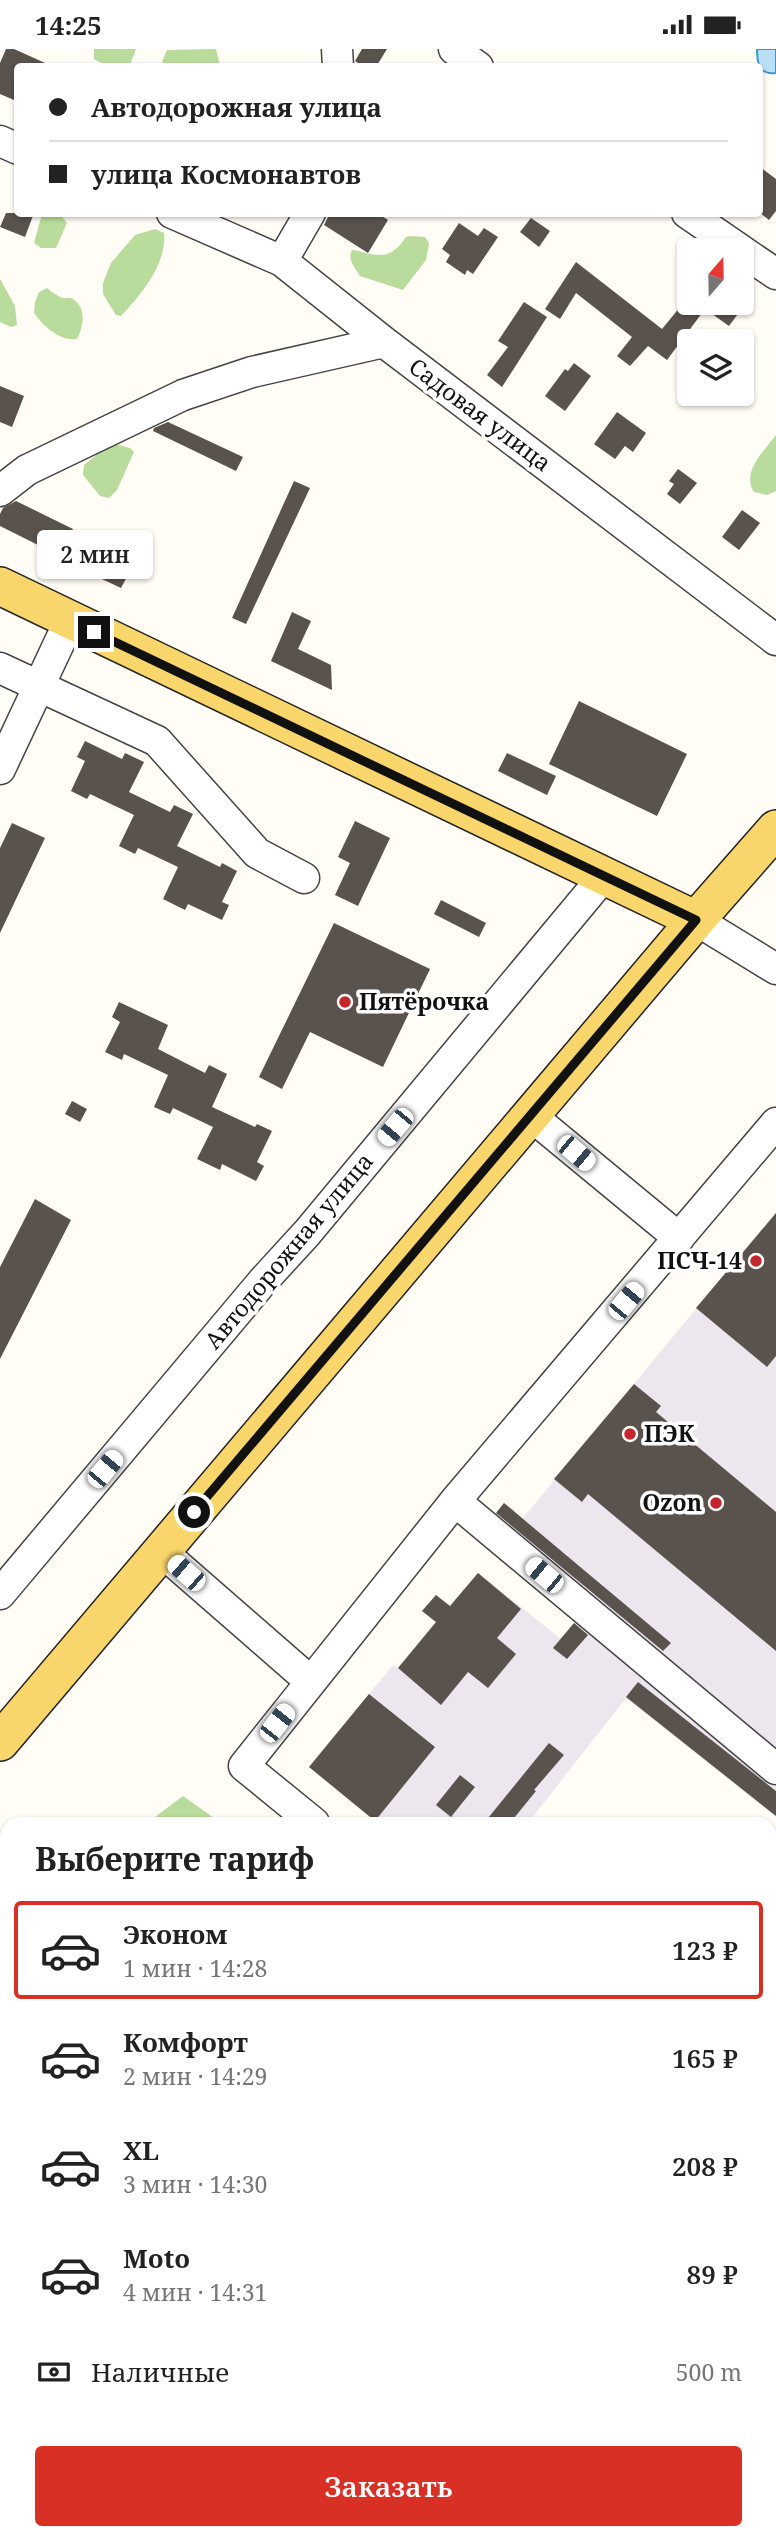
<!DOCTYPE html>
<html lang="ru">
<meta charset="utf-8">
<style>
:root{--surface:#fff;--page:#f6f6f6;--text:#222;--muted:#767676;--line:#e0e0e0;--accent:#d93025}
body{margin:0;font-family:"Noto Serif",serif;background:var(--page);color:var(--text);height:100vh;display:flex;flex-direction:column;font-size:26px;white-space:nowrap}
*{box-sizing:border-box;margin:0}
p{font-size:23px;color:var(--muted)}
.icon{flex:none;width:38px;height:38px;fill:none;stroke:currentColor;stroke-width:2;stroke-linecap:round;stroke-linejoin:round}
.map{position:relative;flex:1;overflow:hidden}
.side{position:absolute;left:0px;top:1768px;width:777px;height:723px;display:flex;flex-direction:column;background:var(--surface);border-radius:21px 21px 0 0;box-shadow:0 2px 5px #0004}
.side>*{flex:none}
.banner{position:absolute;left:14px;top:14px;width:749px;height:154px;border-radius:7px;box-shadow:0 2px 5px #0004;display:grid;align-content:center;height:154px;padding:0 35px;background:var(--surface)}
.needle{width:46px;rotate:20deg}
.buttons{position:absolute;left:677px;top:189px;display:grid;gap:14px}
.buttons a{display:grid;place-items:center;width:77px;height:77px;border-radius:7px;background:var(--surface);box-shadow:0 2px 5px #0004;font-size:35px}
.end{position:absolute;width:32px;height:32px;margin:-16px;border:9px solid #111;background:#fff;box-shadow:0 0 0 4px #fff}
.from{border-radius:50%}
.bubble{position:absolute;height:49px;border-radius:7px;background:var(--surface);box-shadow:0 2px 5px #0004;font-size:23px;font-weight:600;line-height:49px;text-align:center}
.car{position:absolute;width:21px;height:42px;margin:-21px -10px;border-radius:9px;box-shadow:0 0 5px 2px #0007;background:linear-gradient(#fff 24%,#345 0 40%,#fff 0 76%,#345 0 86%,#fff 0)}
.banner b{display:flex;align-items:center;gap:24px;height:66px;font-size:26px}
.banner b+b{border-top:2px solid var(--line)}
.banner i{width:18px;height:18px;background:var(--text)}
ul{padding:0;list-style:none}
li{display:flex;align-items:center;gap:21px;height:98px;margin:0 14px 10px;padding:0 21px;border:4px solid transparent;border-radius:7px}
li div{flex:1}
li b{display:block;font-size:26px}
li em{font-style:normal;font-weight:600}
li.selected{border-color:var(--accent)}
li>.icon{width:63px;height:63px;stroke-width:1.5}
h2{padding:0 35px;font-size:32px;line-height:84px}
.pay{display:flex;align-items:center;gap:18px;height:77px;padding:0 35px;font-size:26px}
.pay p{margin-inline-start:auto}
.action{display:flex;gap:14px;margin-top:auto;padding:14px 35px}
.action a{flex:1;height:80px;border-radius:7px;background:var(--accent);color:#fff;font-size:28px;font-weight:600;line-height:80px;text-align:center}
.status{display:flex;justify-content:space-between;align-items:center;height:49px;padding:0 35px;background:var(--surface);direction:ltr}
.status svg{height:19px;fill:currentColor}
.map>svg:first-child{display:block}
</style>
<div class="status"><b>14:25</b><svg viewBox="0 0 49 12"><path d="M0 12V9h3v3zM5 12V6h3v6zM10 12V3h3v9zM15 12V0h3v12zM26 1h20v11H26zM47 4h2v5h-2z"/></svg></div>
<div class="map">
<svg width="776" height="2490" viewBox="0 0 776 2490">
<rect width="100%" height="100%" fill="#fffdf5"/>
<path fill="#eee6ef" d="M 776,1163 L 776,1768 L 626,1649 L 528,1774 L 378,1774 L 309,1718 L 393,1616 L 398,1619 L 436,1574 L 422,1562 L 436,1546 L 450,1557 L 478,1524 L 561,1590 L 576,1572 L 492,1470 L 504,1454 L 523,1469 Z"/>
<path fill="#b9dc9c" d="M 94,0 L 136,0 L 129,18 L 105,16 L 94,10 Z
M 216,0 L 220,17 L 165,17 L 162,13 L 167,1 Z
M 42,165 L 60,165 L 67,174 L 56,199 L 41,199 L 34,194 Z
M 155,180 L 164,184 C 167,215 141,246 121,267 L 116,266 L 103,245 L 103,234 L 111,214 L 135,186 Z
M 410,187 L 425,188 L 429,194 L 426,211 L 403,241 L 360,227 C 355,219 347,210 352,201 C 359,201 363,204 370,205 C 387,209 397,202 406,188 Z
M 0,230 L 15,257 L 17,276 L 11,278 L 0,273 Z
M 47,239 C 52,243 57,247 63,249 C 69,250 69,247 74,251 C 87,260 83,279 77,290 C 61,293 43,277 34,264 L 35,253 L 39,243 Z
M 776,386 L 776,442 L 767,446 L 754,443 C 741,423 764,402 776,386 Z
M 115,395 L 130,399 L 134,403 L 117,441 L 109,449 L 100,447 L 83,426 L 84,416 L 109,396 Z
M 183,1747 L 221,1774 L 147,1774 Z
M 7,1860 L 7,2483 L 625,2483 L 624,2490 L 0,2490 L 0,1869 Z
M 776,1987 L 776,2227 L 770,2241 L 770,1995 Z"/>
<path fill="#b9e0f7" stroke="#3f96cf" stroke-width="2" d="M 757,0 L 776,0 L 776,24 C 759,26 757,15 757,0 Z"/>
<path fill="#5a524d" d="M 6,0 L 14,0 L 54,18 L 18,18 L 18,42 L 14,51 L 0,45 L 0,14 Z
M 362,0 L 387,0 L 376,18 L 364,18 L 355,12 Z
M 760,118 L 776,130 L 776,162 L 769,171 L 760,164 Z
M 6,164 L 34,164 L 25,188 L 0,178 Z
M 330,164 L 377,164 L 388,171 L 368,204 L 324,176 Z
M 531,169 L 550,182 L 539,198 L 520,183 Z
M 459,174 L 478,187 L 484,179 L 498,188 L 473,225 L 467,221 L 465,226 L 446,213 L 450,206 L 442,200 Z
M 576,213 L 662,280 L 689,247 L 690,254 L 746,254 L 729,277 L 705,260 L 667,311 L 648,297 L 630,317 L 617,307 L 632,288 L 576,244 L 560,270 L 545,260 Z
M 524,253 L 547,268 L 502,338 L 487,326 L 508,298 L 498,292 Z
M 574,314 L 591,327 L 565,362 L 545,347 L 565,320 L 568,322 Z
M 0,337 L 24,347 L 12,378 L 0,373 Z
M 617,363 L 646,384 L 633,403 L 625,397 L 615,410 L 594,395 Z
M 168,373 L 243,408 L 236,422 L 153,382 L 154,379 Z
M 678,420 L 697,434 L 680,455 L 667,445 L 674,435 L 669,432 Z
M 294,432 L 310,439 L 246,575 L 232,569 Z
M 16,452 L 73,480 L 60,507 L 0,477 L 0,465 L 3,459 Z
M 742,461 L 760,474 L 739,501 L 722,488 Z
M 95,505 L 130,522 L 121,539 L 87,523 Z
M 292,563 L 311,572 L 298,600 L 331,616 L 332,641 L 271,612 Z
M 579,652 L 687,705 L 657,767 L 549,715 Z
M 85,692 L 122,710 L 125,704 L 144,713 L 129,743 L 170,763 L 174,756 L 193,765 L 177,797 L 220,818 L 222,814 L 237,822 L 222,853 L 229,856 L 222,871 L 188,855 L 185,861 L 163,850 L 178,818 L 138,799 L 135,805 L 119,797 L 134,766 L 90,745 L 87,750 L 71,742 L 85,712 L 77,708 Z
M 507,704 L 556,727 L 547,746 L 498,722 Z
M 355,772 L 390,789 L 358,857 L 335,846 L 350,814 L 338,808 Z
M 12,774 L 45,789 L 0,884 L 0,799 Z
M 441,851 L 486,874 L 479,888 L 434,865 Z
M 334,874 L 430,920 L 383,1018 L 310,983 L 282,1040 L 259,1028 Z
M 119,953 L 168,976 L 158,1000 L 205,1024 L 209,1016 L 227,1025 L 212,1058 L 255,1078 L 257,1075 L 272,1082 L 257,1113 L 264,1117 L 256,1132 L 222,1115 L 220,1121 L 197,1110 L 213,1078 L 173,1059 L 170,1065 L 154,1058 L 168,1026 L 124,1005 L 122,1011 L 105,1003 L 120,973 L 112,968 Z
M 72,1052 L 87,1060 L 80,1073 L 65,1065 Z
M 35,1150 L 71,1171 L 0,1310 L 0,1218 Z
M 776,1164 L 776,1307 L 767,1318 L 696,1259 Z
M 634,1335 L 661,1357 L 656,1363 L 776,1463 L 776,1602 L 588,1445 L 582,1453 L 554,1430 Z
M 504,1454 L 591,1527 L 671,1594 L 663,1602 L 496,1464 Z
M 478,1524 L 521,1560 L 497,1589 L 516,1605 L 488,1639 L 468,1623 L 441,1656 L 398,1619 L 436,1573 L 422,1562 L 436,1546 L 450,1557 Z
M 574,1574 L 588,1586 L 567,1610 L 553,1599 Z
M 638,1633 L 776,1742 L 776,1767 L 626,1648 Z
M 369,1645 L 435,1698 L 375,1772 L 309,1718 Z
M 549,1694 L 564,1706 L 534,1741 L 536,1742 L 510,1774 L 484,1774 Z
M 460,1726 L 475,1738 L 451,1768 L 436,1756 Z"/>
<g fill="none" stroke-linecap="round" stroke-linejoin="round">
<defs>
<path id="minor" d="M 337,0 L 338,18
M 454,0 L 478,18
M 0,92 L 18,100
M 172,164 L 282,212 L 384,293 L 776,591
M 687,164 L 741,201
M 742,202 L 776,225
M 282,212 L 310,164
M 0,442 L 27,421 L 183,346 L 252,323 L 384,293
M 0,619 L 157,692 L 257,804 L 304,829
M 0,720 L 70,571
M 696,871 L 776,920
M 530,1066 L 679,1189
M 455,1452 L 776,1720
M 161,1502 L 310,1632
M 0,1545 L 263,1232 L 307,1184 L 604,827
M 314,1774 L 244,1717 L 455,1452 L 776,1074"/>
<path id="major" d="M 0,537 L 696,871
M 0,1693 L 696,871 L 776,780"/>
</defs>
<use href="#minor" stroke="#444" stroke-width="33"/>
<use href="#major" stroke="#222" stroke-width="40"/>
<use href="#minor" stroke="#fff" stroke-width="30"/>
<use href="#major" stroke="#f9d66b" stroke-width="37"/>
</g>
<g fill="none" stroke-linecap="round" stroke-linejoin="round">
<path stroke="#111" stroke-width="9" d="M 94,583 L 696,871 L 194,1463"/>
</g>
<g fill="#c4262e" stroke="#fff" stroke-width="2.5">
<circle cx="345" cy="953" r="7"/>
<circle cx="756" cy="1212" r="7"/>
<circle cx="630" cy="1385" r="7"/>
<circle cx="716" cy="1454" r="7"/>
</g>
<g text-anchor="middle" stroke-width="7" stroke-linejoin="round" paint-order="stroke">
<g font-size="23" fill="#111" stroke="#fff">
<text transform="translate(480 366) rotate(37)" y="8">Садовая улица</text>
<text transform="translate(289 1202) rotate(-50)" y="8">Автодорожная улица</text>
</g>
<g font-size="23" font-weight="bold" fill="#111" stroke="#fff" text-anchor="start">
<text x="359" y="961">Пятёрочка</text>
<text x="742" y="1220" text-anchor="end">ПСЧ-14</text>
<text x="644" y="1393">ПЭК</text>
<text x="702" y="1462" text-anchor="end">Ozon</text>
</g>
</g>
</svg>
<div class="buttons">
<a><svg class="needle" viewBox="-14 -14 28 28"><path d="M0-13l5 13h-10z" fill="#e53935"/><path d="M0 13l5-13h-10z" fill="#767676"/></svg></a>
<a><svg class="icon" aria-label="layers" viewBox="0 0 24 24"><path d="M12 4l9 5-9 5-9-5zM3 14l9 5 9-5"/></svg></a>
</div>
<i class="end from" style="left:194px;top:1463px"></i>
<i class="end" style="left:94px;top:583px"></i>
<div class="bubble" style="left:37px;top:481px;width:116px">2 мин</div>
<i class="car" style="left:395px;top:1078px;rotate:220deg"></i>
<i class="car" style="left:576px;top:1104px;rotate:130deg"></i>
<i class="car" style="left:626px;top:1252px;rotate:40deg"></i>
<i class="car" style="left:105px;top:1420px;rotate:40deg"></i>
<i class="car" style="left:186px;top:1524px;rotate:311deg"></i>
<i class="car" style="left:544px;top:1526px;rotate:310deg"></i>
<i class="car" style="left:277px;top:1674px;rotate:38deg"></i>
<div class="banner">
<b><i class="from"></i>Автодорожная улица</b>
<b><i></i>улица Космонавтов</b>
</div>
<section class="side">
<h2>Выберите тариф</h2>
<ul>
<li class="selected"><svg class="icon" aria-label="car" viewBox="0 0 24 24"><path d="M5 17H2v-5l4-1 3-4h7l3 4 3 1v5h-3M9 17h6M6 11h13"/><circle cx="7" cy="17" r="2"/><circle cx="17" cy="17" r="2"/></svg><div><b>Эконом</b><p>1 мин · 14:28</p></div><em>123 ₽</em></li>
<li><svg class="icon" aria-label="car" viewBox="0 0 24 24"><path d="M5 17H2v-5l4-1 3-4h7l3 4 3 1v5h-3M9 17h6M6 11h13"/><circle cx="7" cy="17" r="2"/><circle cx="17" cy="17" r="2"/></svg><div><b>Комфорт</b><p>2 мин · 14:29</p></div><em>165 ₽</em></li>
<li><svg class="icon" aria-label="car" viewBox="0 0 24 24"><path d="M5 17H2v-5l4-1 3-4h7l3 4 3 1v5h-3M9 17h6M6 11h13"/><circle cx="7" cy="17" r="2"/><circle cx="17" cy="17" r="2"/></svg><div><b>XL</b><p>3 мин · 14:30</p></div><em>208 ₽</em></li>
<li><svg class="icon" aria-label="car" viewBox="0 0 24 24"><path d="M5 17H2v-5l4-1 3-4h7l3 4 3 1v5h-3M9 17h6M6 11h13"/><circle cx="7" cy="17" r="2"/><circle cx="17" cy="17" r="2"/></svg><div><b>Moto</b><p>4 мин · 14:31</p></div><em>89 ₽</em></li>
</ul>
<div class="pay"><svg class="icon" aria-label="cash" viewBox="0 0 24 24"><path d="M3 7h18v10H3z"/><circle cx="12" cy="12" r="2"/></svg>Наличные<p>500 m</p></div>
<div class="action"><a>Заказать</a></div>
</section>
</div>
